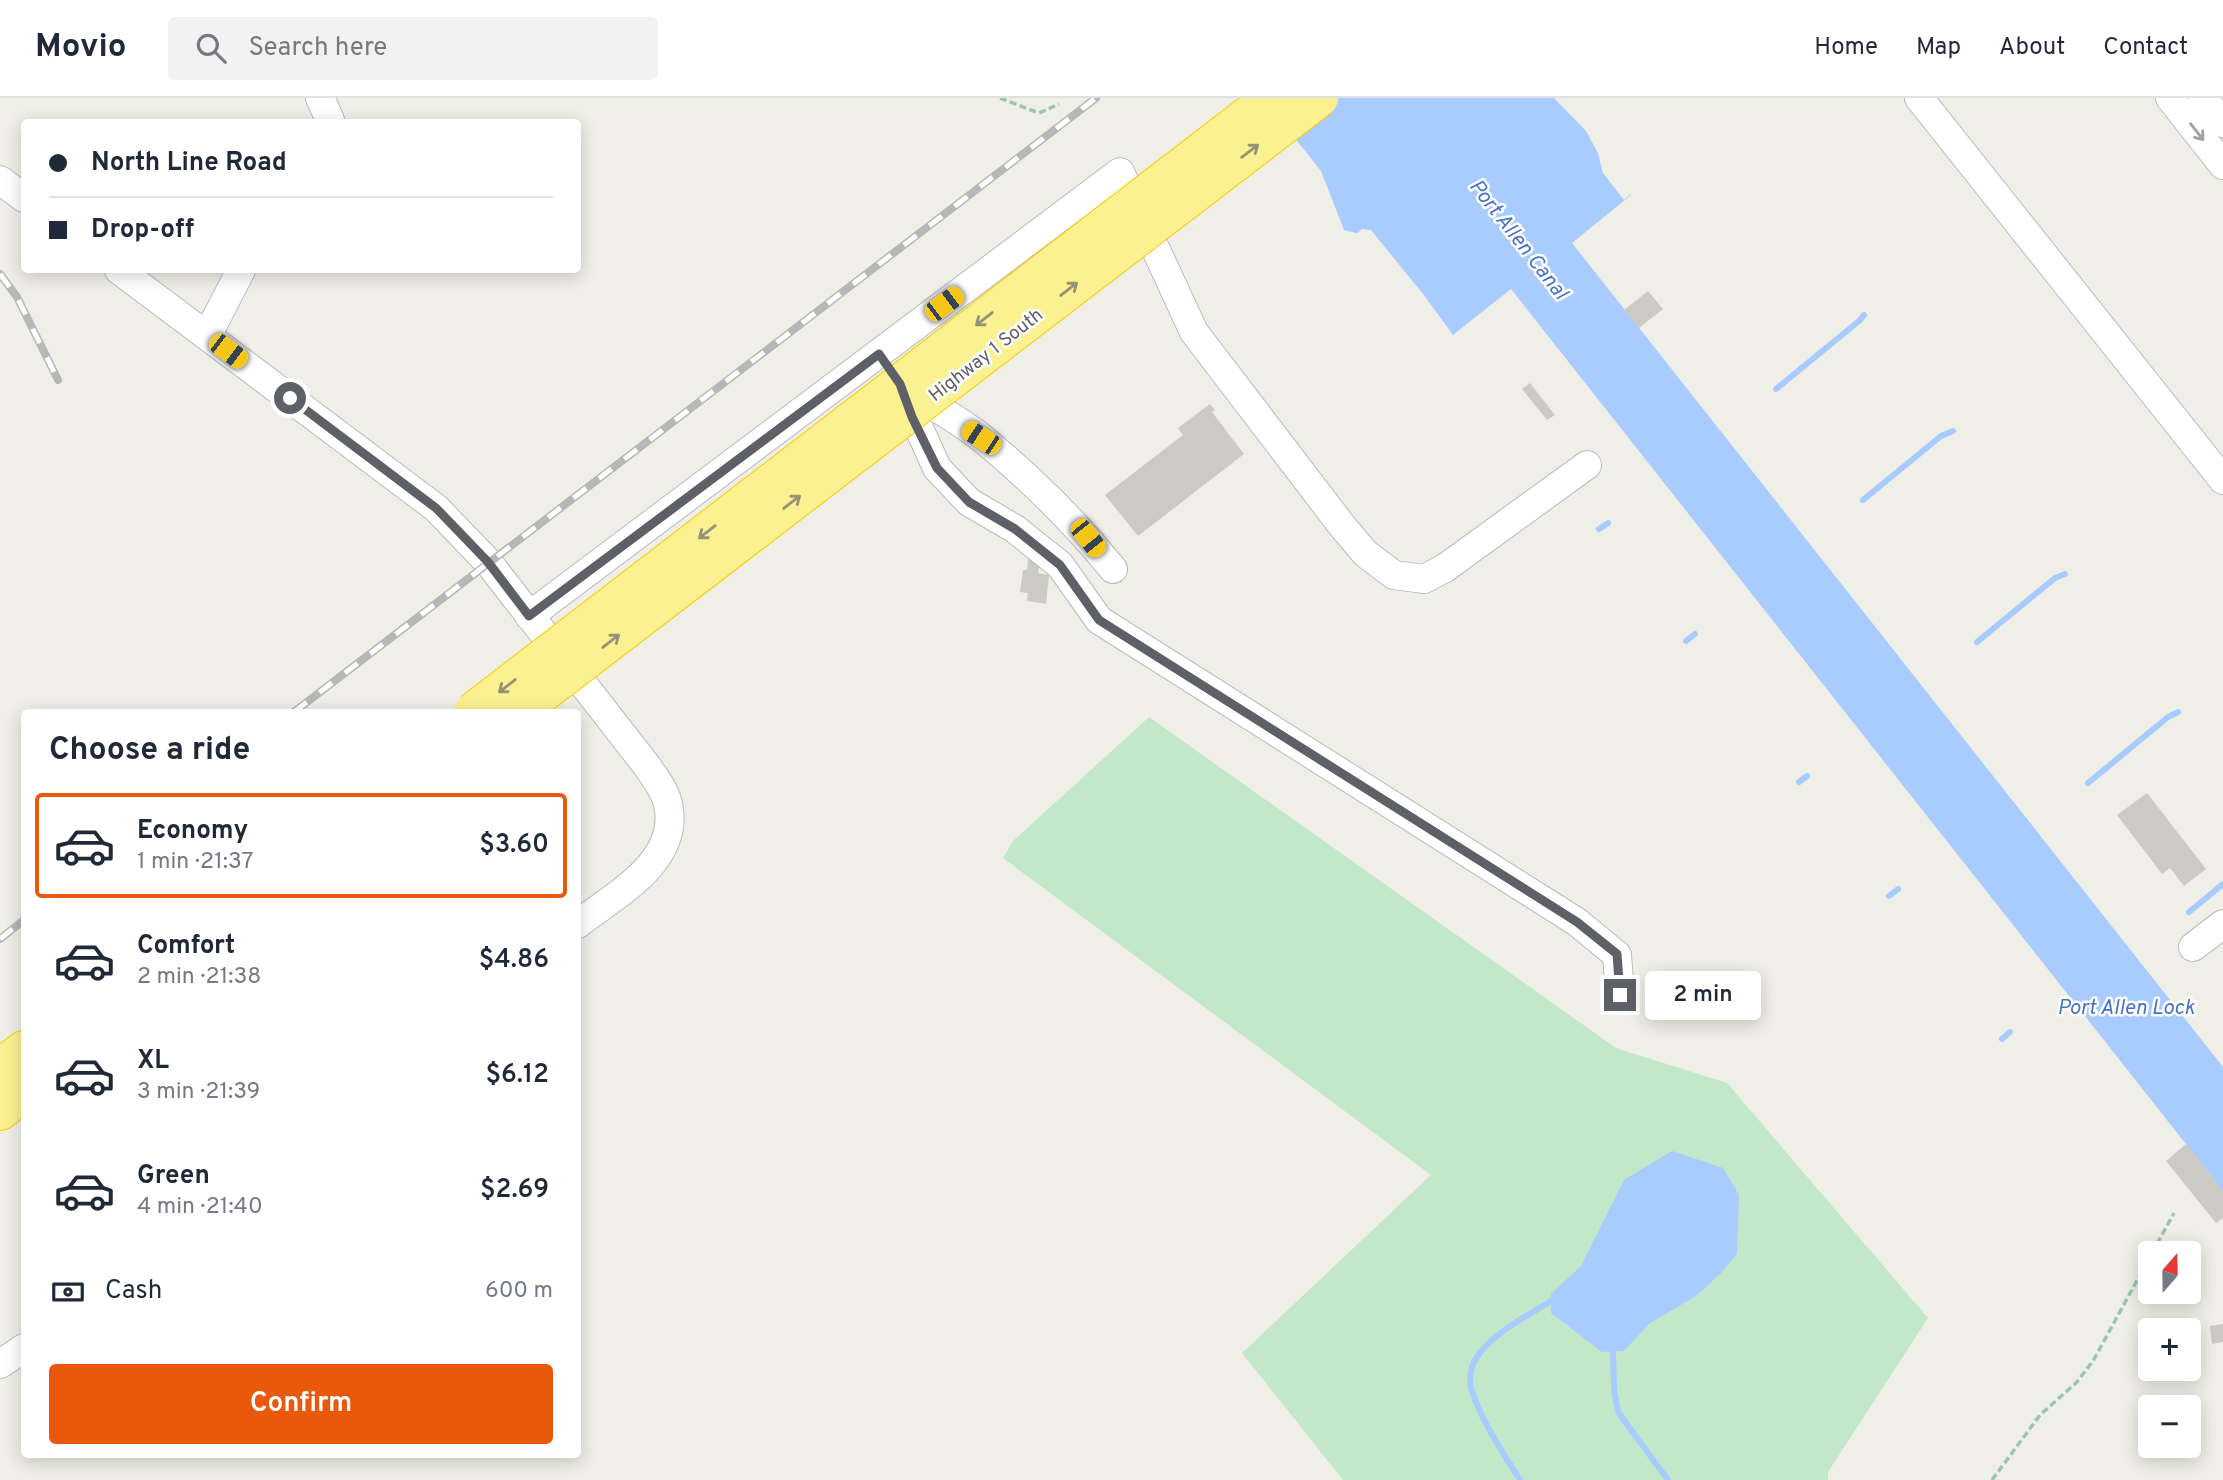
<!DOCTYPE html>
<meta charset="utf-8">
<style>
:root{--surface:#fff;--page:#f2f2f3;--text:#1f2937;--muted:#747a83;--line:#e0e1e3;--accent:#ea580c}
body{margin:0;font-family:Overpass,sans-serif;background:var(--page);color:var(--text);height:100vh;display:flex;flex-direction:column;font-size:26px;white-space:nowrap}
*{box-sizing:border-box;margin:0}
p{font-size:23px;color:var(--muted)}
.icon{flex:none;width:38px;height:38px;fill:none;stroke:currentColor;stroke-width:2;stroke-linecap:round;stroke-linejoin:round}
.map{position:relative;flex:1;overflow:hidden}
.drawer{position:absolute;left:21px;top:611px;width:560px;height:749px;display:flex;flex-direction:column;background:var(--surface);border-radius:7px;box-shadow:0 4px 18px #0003}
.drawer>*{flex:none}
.banner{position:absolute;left:21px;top:21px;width:560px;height:154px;border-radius:7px;box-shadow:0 4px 18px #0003;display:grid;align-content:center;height:154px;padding:0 28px;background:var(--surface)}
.needle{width:46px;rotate:20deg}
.controls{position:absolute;left:2138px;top:1143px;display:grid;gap:14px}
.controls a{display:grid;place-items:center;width:63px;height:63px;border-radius:7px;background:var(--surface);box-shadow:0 4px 18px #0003;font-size:35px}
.end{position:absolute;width:32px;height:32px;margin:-16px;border:9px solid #5e6067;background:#fff;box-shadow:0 0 0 4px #fff}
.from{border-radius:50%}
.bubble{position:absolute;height:49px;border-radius:7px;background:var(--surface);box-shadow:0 4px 18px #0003;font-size:23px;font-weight:600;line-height:49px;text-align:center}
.car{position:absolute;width:21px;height:42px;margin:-21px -10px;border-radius:9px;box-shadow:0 0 5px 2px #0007;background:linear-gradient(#f5c518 24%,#345 0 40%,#f5c518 0 76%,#345 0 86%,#f5c518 0)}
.banner b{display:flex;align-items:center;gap:24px;height:66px;font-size:26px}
.banner b+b{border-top:2px solid var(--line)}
.banner i{width:18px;height:18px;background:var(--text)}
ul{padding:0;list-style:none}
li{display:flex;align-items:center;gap:21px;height:105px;margin:0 14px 10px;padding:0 14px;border:4px solid transparent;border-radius:7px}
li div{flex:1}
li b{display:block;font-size:26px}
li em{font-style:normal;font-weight:600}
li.selected{border-color:var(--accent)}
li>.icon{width:63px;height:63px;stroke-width:1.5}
h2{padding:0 28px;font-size:32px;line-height:84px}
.pay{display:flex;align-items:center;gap:18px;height:77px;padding:0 28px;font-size:26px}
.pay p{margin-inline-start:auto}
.primary-button{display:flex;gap:14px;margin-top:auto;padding:14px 28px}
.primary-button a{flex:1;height:80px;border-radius:7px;background:var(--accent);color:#fff;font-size:28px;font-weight:600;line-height:80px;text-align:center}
header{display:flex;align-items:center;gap:42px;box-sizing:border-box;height:98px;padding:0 35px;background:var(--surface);border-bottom:2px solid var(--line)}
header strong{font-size:33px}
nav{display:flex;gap:38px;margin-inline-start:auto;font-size:24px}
.search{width:490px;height:63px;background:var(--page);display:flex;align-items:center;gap:18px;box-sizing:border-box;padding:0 24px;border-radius:7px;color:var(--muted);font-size:26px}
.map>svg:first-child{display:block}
</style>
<header>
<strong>Movio</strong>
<div class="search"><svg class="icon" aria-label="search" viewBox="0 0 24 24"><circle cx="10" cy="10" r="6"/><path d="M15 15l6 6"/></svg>Search here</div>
<nav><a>Home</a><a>Map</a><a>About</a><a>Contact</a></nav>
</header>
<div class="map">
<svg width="2223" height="1382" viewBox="0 0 2223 1382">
<rect width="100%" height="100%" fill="#f0efe7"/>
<path fill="#c3e7c9" d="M 1149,619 L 1616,950 L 1727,985 L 1928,1220 L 1828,1374 L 1828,1382 L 1343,1382 L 1242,1255 L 1431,1077 L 1003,760 L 1012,744 Z"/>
<path fill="#a8ccff" d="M 1263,0 L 1557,0 L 1584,29 L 1631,97 L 1572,145 L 2223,969 L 2223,1093 L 1511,191 L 1444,244 L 1365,137 L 1344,132 L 1321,73 Z
M 1672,1053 L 1723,1070 L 1739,1097 L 1737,1156 L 1720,1176 L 1696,1198 L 1650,1225 L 1624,1253 L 1602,1254 L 1551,1215 L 1551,1196 L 1581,1168 L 1624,1082 Z"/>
<path fill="#f0efe7" d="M 1554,0 L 1562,0 L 1587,27 L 1612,67 L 1633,94 L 1624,102 L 1603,75 L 1598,55 L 1586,33 Z
M 1362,131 L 1371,132 L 1423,196 L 1453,237 L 1442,247 L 1404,195 L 1396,180 L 1362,140 L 1354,138 Z"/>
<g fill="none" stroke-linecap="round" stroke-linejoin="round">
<path stroke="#a8ccff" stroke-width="6" d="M 1776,291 L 1859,223 L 1864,217
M 1863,402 L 1941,338 L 1953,333
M 1599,431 L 1608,425
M 1686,543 L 1695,536
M 1977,544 L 2055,480 L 2065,476
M 1799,684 L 1807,678
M 2088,685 L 2168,619 L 2178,614
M 1889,798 L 1898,791
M 2189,814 L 2223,786
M 2002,941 L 2010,934
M 1613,1254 L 1614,1291 L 1618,1314 L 1668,1382
M 1520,1382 C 1502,1353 1481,1323 1471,1290 C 1469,1284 1471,1270 1474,1264 C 1487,1238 1527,1218 1551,1203"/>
</g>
<path fill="#cbcac3" d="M 1648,193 L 1663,211 L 1639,230 L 1624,212 Z
M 1530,285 L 1555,317 L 1547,322 L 1522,291 Z
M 1210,306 L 1215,312 L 1212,314 L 1244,356 L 1138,438 L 1105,397 L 1183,337 L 1178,330 Z
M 1028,461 L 1040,463 L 1038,475 L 1049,477 L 1046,506 L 1027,503 L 1028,495 L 1020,494 L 1023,472 L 1027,472 Z
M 2147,695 L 2206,771 L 2184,788 L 2170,770 L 2162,776 L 2117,717 Z
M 2186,1046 L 2223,1093 L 2223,1120 L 2216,1125 L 2166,1063 Z
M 2223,1226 L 2223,1244 L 2212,1246 L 2210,1228 Z"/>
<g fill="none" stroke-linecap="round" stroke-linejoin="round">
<defs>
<path id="minor" d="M 320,0 L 330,22 L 329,24
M 1919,0 L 2223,382
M 2170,0 L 2223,67
M 2203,0 L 2223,25
M 0,82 L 24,100
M 119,172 L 436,410 L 488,464 L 647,668 C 655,680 665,692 668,706 C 681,763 615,797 578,826
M 207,238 L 241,172
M 911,293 C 934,309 961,323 983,341 C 1030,380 1074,423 1113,471
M 904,297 L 937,370 L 969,404 L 1015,431 L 1060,467 L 1099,522 L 1577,824 L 1617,857 L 1620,897
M 529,518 L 1120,74 L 1194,234 L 1343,429 L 1366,456 L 1394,477 L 1424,481 L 1445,470 L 1587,367
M 2193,849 L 2223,826
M 0,1266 L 24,1250"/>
<path id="highway" d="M 0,970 L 24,952
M 0,1013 L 24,994"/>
</defs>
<use href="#minor" stroke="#b9bac0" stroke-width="30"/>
<use href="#highway" stroke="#f5ce01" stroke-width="40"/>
<path stroke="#9bc6ae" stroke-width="3.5" stroke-dasharray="7 3.5" stroke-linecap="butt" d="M 1000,0 L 1039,15 L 1059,6
M 2152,1155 L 2174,1115
M 1992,1382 L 2040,1317 L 2076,1285 L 2093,1263 L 2151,1157"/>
<use href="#minor" stroke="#fff" stroke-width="28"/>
<use href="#highway" stroke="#fcf191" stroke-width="38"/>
<defs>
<path id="rail" d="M 0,176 L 17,199 L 58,282
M 294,614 L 1096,0
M 0,841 L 24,822"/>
</defs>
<use href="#rail" stroke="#b7b7b8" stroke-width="8"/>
<use href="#rail" stroke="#fff" stroke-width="5" stroke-dasharray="16" stroke-linecap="butt"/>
<defs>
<path id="highway-bridge" d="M 473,614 L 1271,0
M 518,614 L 1319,0"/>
</defs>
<use href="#highway-bridge" stroke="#f5ce01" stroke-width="40" stroke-linecap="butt"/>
<use href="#highway-bridge" stroke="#fcf191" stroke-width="38"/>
</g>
<defs><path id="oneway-shaft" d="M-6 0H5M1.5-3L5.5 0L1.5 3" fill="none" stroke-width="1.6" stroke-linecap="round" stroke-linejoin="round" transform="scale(1.75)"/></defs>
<use stroke="#9ea0a4" href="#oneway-shaft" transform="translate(2197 34) rotate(52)"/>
<g stroke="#959376">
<use href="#oneway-shaft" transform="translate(1250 53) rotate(-37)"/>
<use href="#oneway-shaft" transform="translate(1069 191) rotate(-38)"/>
<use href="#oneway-shaft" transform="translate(984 221) rotate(142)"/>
<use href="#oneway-shaft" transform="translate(792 404) rotate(-38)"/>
<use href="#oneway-shaft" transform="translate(707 434) rotate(142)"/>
<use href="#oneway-shaft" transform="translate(611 543) rotate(-38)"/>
<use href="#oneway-shaft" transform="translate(507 588) rotate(142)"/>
</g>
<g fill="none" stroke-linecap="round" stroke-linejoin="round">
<path stroke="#5e6067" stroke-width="9" d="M 290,300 L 436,410 L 488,464 L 529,518 L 879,256 L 900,286 L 912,319 L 937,370 L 969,404 L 1015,431 L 1060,467 L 1099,522 L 1577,824 L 1617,856 L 1620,897"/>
</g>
<g text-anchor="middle" stroke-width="5" stroke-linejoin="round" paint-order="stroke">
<g font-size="19" fill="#5e6067" stroke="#fff">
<text transform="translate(985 256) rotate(-38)" y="7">Highway 1 South</text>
</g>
<g font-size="21" font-style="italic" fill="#4972c4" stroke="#fff">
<text transform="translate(1519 141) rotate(52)" y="7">Port Allen Canal</text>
<text x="2126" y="916">Port Allen Lock</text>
</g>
</g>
</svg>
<div class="controls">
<a><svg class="needle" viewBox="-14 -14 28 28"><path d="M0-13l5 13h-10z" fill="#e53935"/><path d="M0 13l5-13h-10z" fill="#747a83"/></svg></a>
<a>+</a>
<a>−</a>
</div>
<i class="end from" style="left:290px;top:300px"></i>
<i class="end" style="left:1620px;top:897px"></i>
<div class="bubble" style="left:1645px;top:873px;width:116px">2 min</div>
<i class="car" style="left:944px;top:206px;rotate:53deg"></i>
<i class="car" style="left:228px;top:253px;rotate:127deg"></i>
<i class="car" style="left:981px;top:340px;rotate:303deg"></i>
<i class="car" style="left:1088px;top:440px;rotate:141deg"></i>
<div class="banner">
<b><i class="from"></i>North Line Road</b>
<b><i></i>Drop-off</b>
</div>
<section class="drawer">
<h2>Choose a ride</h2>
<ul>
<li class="selected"><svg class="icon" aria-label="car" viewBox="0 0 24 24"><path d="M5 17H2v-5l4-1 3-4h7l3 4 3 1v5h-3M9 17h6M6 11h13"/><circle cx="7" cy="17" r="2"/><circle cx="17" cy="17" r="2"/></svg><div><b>Economy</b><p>1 min · 21:37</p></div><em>$3.60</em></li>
<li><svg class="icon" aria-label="car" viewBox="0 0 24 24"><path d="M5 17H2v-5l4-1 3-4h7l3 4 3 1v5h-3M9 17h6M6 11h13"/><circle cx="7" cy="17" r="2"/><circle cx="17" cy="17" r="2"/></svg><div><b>Comfort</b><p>2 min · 21:38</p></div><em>$4.86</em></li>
<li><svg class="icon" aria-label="car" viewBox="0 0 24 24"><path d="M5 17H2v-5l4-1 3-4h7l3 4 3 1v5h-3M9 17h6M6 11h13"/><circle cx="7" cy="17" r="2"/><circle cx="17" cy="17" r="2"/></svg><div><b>XL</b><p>3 min · 21:39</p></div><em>$6.12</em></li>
<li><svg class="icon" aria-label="car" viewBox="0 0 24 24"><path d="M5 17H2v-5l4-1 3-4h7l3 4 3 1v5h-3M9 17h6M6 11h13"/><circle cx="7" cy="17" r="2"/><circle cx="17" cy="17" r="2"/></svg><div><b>Green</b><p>4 min · 21:40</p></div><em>$2.69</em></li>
</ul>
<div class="pay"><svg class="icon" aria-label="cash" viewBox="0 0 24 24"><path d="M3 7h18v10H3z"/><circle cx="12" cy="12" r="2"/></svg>Cash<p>600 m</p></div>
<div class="primary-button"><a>Confirm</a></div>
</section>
</div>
